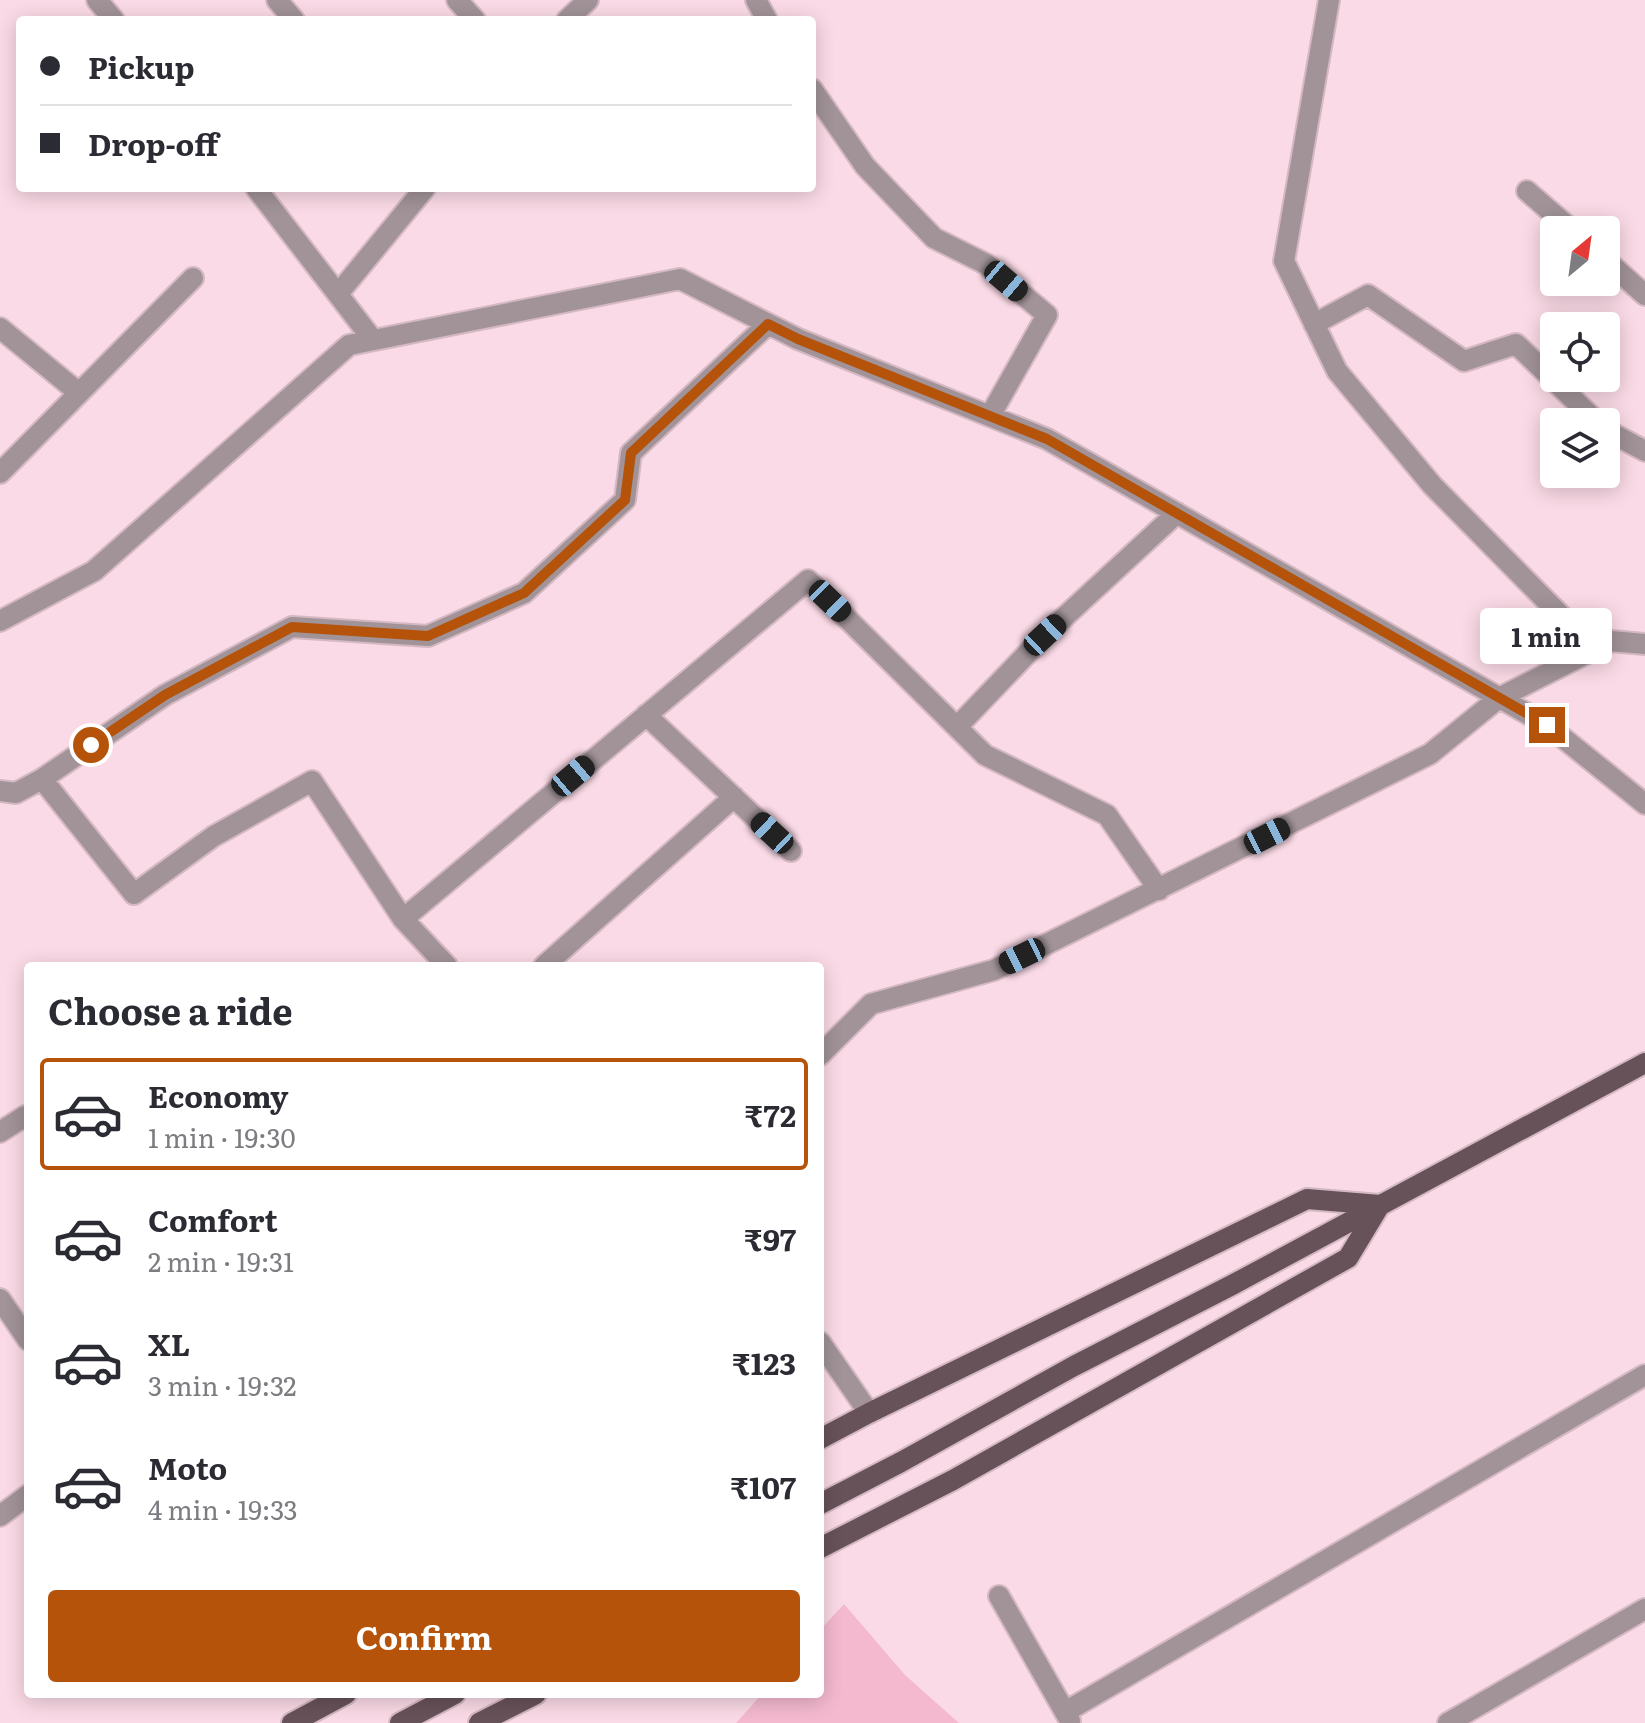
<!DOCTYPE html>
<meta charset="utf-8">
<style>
:root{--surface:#fff;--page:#f7f7f7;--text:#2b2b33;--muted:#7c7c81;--line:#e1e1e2;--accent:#b45309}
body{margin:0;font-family:Literata,serif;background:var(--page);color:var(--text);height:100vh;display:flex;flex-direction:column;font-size:30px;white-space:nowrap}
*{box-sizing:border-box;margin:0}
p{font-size:26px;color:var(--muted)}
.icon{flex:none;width:44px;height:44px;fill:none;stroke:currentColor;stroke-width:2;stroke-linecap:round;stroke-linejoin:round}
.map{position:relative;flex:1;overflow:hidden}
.drawer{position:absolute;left:24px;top:962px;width:800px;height:736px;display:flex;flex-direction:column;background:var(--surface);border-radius:8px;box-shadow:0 4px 20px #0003}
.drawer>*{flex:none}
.hud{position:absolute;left:16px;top:16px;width:800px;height:176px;border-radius:8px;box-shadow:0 4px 20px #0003;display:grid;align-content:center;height:176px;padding:0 24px;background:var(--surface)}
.needle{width:52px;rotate:29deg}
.controls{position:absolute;left:1540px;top:216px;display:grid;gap:16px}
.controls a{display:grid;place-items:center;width:80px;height:80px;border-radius:8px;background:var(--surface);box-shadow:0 4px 20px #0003;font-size:40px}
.end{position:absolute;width:36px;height:36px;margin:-18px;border:10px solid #b45309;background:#fff;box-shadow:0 0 0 4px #fff}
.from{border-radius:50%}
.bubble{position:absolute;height:56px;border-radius:8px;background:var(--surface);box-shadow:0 4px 20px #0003;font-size:26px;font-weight:700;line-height:56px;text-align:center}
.car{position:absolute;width:24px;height:48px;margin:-24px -12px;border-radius:10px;box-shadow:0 0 6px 2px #0007;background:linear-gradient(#222 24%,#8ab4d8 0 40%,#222 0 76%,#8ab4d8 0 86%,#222 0)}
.hud b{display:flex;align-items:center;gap:28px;height:76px;font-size:30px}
.hud b+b{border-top:2px solid var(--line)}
.hud i{width:20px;height:20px;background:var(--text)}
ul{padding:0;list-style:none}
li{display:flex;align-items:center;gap:24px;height:112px;margin:0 16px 12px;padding:0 8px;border:4px solid transparent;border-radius:8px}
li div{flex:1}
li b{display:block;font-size:30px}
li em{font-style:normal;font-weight:700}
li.on{border-color:var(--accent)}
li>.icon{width:72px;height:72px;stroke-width:1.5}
h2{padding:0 24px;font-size:36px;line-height:96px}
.primary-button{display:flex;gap:16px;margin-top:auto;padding:16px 24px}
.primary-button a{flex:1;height:92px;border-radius:8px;background:var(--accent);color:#fff;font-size:32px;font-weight:700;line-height:92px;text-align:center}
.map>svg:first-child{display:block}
</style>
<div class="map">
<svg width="1645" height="1723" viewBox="0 0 1645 1723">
<rect width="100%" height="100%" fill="#fadae6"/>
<path fill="#f4b9cf" d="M 844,1604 L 905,1675 L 959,1723 L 736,1723 L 762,1694 L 820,1694 L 820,1630 Z"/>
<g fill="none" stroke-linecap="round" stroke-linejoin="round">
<defs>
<path id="minor" d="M 97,0 L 114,20
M 277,0 L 294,20
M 457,0 L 475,20
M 756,0 L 767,20
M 1329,0 L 1284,261 L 1337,371 L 1432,485 L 1595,650
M 567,20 L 588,0
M 812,89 L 865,166 L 934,238 L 986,264 L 1047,315 L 990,416
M 256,188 L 373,340
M 1527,191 L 1572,230
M 1606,260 L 1645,295
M 338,294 L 425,188
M 1314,324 L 1368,295 L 1464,361 L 1516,344 L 1597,422
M 0,328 L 79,393
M 1606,430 L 1645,451
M 0,473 L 193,278
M 0,621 L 94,571 L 349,345 L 680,279 L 798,339 L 1047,439 L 1547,725 L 1645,804
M 646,715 L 791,851
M 957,727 L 1045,635 L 1177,513
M 42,779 L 134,894 L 214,836 L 312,781 L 403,919 L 447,966
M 0,791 L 16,793 L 42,779 L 165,695 L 292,627 L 428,636 L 524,593 L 625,500 L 631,453 L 768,324
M 403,919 L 808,580 L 985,755 L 1107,815 L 1159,890
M 544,966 L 734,797
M 820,1055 L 871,1004 L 994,970 L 1430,754 L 1499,698 L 1611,641 L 1645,644
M 0,1132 L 25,1116 L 28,1120
M 0,1299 L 28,1340
M 820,1342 L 869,1413
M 0,1516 L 28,1495
M 999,1596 L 1070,1721
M 1065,1712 L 1645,1375
M 1448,1723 L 1645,1609"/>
<path id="major" d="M 820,1439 L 869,1413 L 1307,1199 L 1380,1205 L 1348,1258 L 953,1480 L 820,1548
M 820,1504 L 901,1462 L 1074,1366 L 1232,1285 L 1645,1063
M 292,1723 L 346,1694
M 400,1723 L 455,1694
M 479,1723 L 536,1694"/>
</defs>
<use href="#minor" stroke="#d4b8c2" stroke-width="24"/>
<use href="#major" stroke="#d4b8c2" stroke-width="24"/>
<use href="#minor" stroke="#a19398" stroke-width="20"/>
<use href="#major" stroke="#68525a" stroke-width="20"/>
</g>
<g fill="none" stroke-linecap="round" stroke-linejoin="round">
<path stroke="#b45309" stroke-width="10" d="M 91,745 L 165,695 L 292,627 L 428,636 L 524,593 L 625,500 L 631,453 L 768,324 L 798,339 L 1047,439 L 1547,725"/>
</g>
</svg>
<div class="controls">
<a><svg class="needle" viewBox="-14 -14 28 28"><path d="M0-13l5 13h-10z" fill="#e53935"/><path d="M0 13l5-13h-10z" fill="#7c7c81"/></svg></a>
<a><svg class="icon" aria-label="locate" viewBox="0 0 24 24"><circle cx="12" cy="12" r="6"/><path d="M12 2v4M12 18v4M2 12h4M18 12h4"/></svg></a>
<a><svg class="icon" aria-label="layers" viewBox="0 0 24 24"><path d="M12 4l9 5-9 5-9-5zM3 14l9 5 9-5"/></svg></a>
</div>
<i class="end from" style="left:91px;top:745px"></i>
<i class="end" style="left:1547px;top:725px"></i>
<div class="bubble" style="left:1480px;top:608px;width:132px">1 min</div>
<i class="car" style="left:1006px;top:281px;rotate:130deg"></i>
<i class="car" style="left:830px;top:601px;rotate:134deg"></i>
<i class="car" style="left:1045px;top:635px;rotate:47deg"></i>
<i class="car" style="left:573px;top:776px;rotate:50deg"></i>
<i class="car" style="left:772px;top:833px;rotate:313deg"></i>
<i class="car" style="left:1267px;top:836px;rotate:63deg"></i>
<i class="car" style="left:1022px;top:956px;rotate:244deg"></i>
<div class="hud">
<b><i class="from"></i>Pickup</b>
<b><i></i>Drop-off</b>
</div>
<section class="drawer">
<h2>Choose a ride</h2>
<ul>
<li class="on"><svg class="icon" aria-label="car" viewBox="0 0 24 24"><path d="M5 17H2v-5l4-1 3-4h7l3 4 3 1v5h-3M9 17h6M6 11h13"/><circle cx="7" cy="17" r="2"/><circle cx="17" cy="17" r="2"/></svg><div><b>Economy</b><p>1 min · 19:30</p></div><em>₹72</em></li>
<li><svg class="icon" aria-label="car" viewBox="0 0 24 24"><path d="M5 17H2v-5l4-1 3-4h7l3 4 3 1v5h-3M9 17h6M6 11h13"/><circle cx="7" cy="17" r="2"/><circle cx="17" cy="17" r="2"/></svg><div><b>Comfort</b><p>2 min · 19:31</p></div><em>₹97</em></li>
<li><svg class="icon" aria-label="car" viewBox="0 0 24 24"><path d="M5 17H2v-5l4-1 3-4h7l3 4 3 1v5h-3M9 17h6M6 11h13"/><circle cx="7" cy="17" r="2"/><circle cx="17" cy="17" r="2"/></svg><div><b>XL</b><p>3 min · 19:32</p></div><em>₹123</em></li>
<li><svg class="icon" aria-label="car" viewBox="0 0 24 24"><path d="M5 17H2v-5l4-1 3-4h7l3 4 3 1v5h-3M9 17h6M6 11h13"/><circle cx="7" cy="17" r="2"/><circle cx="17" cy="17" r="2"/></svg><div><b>Moto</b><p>4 min · 19:33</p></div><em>₹107</em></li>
</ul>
<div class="primary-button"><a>Confirm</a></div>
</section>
</div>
